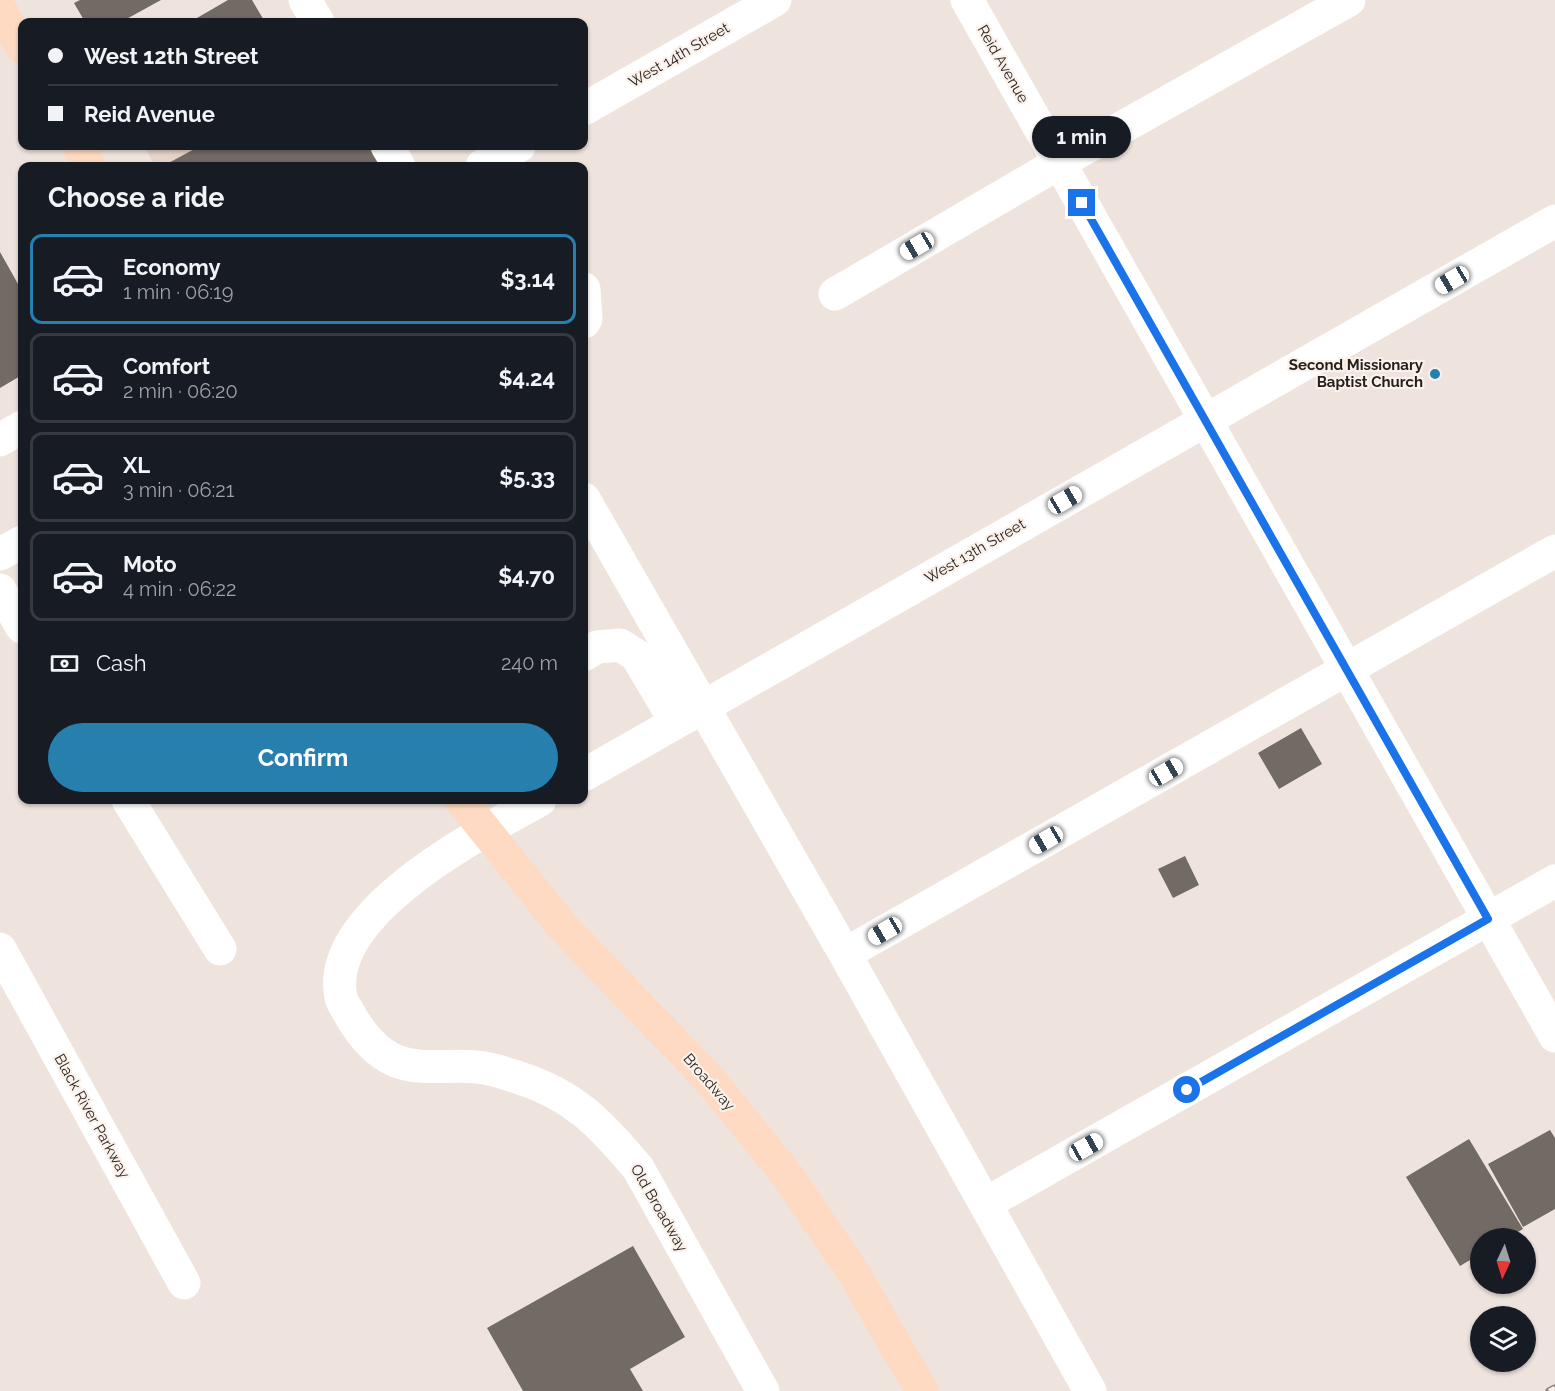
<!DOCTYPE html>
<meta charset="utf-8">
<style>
:root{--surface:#171b24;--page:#242831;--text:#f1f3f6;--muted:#9ea1a6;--line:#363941;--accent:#267fad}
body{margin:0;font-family:Raleway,sans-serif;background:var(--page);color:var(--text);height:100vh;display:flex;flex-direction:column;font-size:22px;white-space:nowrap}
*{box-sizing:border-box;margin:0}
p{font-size:20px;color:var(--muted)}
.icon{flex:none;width:33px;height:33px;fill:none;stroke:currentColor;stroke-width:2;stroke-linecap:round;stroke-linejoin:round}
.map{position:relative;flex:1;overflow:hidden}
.sheet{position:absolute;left:18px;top:162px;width:570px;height:642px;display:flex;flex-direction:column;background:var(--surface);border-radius:12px;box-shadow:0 2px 4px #0004}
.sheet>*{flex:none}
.top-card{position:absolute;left:18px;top:18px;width:570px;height:132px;border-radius:12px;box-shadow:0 2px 4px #0004;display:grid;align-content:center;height:132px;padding:0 30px;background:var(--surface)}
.needle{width:39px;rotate:184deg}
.buttons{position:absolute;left:1470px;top:1228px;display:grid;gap:12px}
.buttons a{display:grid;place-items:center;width:66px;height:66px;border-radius:50%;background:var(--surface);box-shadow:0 2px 4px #0004;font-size:30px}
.end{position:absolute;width:27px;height:27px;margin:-14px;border:8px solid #1a73e8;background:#fff;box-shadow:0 0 0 3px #fff}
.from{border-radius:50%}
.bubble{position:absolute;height:42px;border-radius:21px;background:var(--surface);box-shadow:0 2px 4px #0004;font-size:20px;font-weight:700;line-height:42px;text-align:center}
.car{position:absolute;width:18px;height:36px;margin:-18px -9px;border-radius:8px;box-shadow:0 0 4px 2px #0007;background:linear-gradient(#fff 24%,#345 0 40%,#fff 0 76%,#345 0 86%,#fff 0)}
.top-card b{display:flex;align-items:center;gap:21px;height:57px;font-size:22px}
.top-card b+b{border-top:2px solid var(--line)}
.top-card i{width:15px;height:15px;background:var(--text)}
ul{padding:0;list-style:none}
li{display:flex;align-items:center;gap:18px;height:90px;margin:0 12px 9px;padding:0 18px;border:3px solid var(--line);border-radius:12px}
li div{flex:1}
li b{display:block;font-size:22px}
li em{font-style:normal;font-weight:700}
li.selected{border-color:var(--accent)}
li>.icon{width:54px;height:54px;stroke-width:1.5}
h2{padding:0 30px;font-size:27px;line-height:72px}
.pay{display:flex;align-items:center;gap:15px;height:66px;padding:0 30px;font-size:22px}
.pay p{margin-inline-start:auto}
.primary-button{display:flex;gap:12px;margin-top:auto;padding:12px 30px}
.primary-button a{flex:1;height:69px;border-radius:36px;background:var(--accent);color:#fff;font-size:24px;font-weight:700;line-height:69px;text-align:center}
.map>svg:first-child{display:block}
</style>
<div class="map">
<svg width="1555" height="1391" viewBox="0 0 1555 1391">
<rect width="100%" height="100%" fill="#eee3dd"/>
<path fill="#e5d4c9" d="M 144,146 L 377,146 L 388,166 L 155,166 Z"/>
<path fill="#726a64" d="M 80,0 L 161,0 L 121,22 L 85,22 L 74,3 Z
M 228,0 L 252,0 L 265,22 L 190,22 Z
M 200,146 L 372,146 L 382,163 L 375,166 L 302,166 L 300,163 L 294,166 L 163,166 Z
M 0,252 L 22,291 L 22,375 L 0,388 Z
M 1301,728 L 1322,764 L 1279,789 L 1258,753 Z
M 1185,856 L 1199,885 L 1173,898 L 1158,869 Z
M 1550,1130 L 1555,1138 L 1555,1209 L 1523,1227 L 1488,1164 Z
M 1469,1139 L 1523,1229 L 1506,1239 L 1480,1239 L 1480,1254 L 1460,1266 L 1406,1177 Z
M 633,1246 L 685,1337 L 630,1369 L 643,1391 L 523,1391 L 487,1328 Z"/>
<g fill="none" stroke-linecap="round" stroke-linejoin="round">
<path stroke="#fff" stroke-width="33" d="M 305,0 L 318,22
M 967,0 L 1555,1036
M 584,109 L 775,0
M 387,146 L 399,166
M 482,166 L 519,146
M 584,289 L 586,319 L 584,322
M 835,294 L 1059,163 L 1349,0
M 0,440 L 22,427
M 584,499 L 845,954 L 1090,1391
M 0,554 L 22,542
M 0,590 L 22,627
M 584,655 L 597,647 L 620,645 L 636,655 L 676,722
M 584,775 L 1555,221
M 128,800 L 220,949
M 540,800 C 481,833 323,913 341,997 C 342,1003 346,1008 349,1013 C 360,1033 375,1052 396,1061 C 422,1071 450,1064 477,1067 C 491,1068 504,1073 517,1077 C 574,1095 600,1123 638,1168 L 763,1391
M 0,949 L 184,1283
M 845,954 L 1555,551
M 985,1204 L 1555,881"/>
<path stroke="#fedac2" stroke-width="33" d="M 0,9 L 22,48
M 78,146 L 90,166
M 461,800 L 562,926 L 710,1080 L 787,1175 L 856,1277 L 922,1391"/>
<defs>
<path id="rail" d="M 1549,1391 L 1555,1388"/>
</defs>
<use href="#rail" stroke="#88817c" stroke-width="7"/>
<use href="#rail" stroke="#fbf1ea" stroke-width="4.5" stroke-dasharray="14" stroke-linecap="butt"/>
</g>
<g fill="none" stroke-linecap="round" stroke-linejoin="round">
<path stroke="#1a73e8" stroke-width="8" d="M 1082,203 L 1488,919 L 1187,1090"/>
</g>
<circle fill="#267fad" stroke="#fbf1ea" stroke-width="2" cx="1435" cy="374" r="6"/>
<g text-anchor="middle" stroke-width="4.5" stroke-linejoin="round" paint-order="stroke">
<g font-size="15" fill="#221f1c" stroke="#fbf1ea">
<text transform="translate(679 55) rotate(-30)" y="5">West 14th Street</text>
<text transform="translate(1003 64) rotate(60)" y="5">Reid Avenue</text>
<text transform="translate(975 551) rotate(-30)" y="5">West 13th Street</text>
<text transform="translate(709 1082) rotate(49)" y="5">Broadway</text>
<text transform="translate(92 1116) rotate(61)" y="5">Black River Parkway</text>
<text transform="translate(659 1208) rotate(60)" y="5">Old Broadway</text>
</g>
<g font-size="15" font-weight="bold" fill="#221f1c" stroke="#fbf1ea" text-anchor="end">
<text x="1423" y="370">Second Missionary<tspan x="1423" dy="17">Baptist Church</tspan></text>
</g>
</g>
</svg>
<div class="buttons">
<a><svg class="needle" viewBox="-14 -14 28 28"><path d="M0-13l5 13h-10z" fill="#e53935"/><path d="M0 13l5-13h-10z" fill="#9ea1a6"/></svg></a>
<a><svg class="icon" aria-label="layers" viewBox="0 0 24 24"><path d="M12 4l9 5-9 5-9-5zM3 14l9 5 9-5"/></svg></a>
</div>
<i class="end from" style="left:1187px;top:1090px"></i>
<i class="end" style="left:1082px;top:203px"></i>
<div class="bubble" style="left:1032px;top:116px;width:99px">1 min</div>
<i class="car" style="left:917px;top:246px;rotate:240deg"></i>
<i class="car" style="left:1452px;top:280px;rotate:240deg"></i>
<i class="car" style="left:1065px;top:500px;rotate:60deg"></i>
<i class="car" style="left:1166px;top:772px;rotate:60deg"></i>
<i class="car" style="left:1046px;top:840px;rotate:240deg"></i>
<i class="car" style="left:885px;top:931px;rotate:240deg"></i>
<i class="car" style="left:1086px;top:1147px;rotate:61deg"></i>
<div class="top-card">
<b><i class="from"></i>West 12th Street</b>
<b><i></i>Reid Avenue</b>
</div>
<section class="sheet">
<h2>Choose a ride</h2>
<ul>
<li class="selected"><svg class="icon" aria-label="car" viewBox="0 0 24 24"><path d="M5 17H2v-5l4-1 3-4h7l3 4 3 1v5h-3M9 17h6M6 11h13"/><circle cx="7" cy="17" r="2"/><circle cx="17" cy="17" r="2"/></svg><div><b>Economy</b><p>1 min · 06:19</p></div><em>$3.14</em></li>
<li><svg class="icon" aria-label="car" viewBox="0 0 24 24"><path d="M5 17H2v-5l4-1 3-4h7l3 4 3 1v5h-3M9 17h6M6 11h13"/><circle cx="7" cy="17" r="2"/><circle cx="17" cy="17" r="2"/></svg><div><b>Comfort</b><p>2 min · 06:20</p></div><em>$4.24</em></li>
<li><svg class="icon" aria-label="car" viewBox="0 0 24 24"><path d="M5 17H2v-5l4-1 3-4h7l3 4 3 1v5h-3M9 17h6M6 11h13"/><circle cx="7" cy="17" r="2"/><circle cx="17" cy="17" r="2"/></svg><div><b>XL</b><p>3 min · 06:21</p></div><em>$5.33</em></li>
<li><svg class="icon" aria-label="car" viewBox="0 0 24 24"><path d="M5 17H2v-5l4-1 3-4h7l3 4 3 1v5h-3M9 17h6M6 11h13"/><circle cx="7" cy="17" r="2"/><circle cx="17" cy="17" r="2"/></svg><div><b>Moto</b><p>4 min · 06:22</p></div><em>$4.70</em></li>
</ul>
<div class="pay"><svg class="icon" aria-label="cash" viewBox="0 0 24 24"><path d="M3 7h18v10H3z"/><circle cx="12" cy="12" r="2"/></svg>Cash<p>240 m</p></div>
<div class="primary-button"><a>Confirm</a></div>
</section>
</div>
